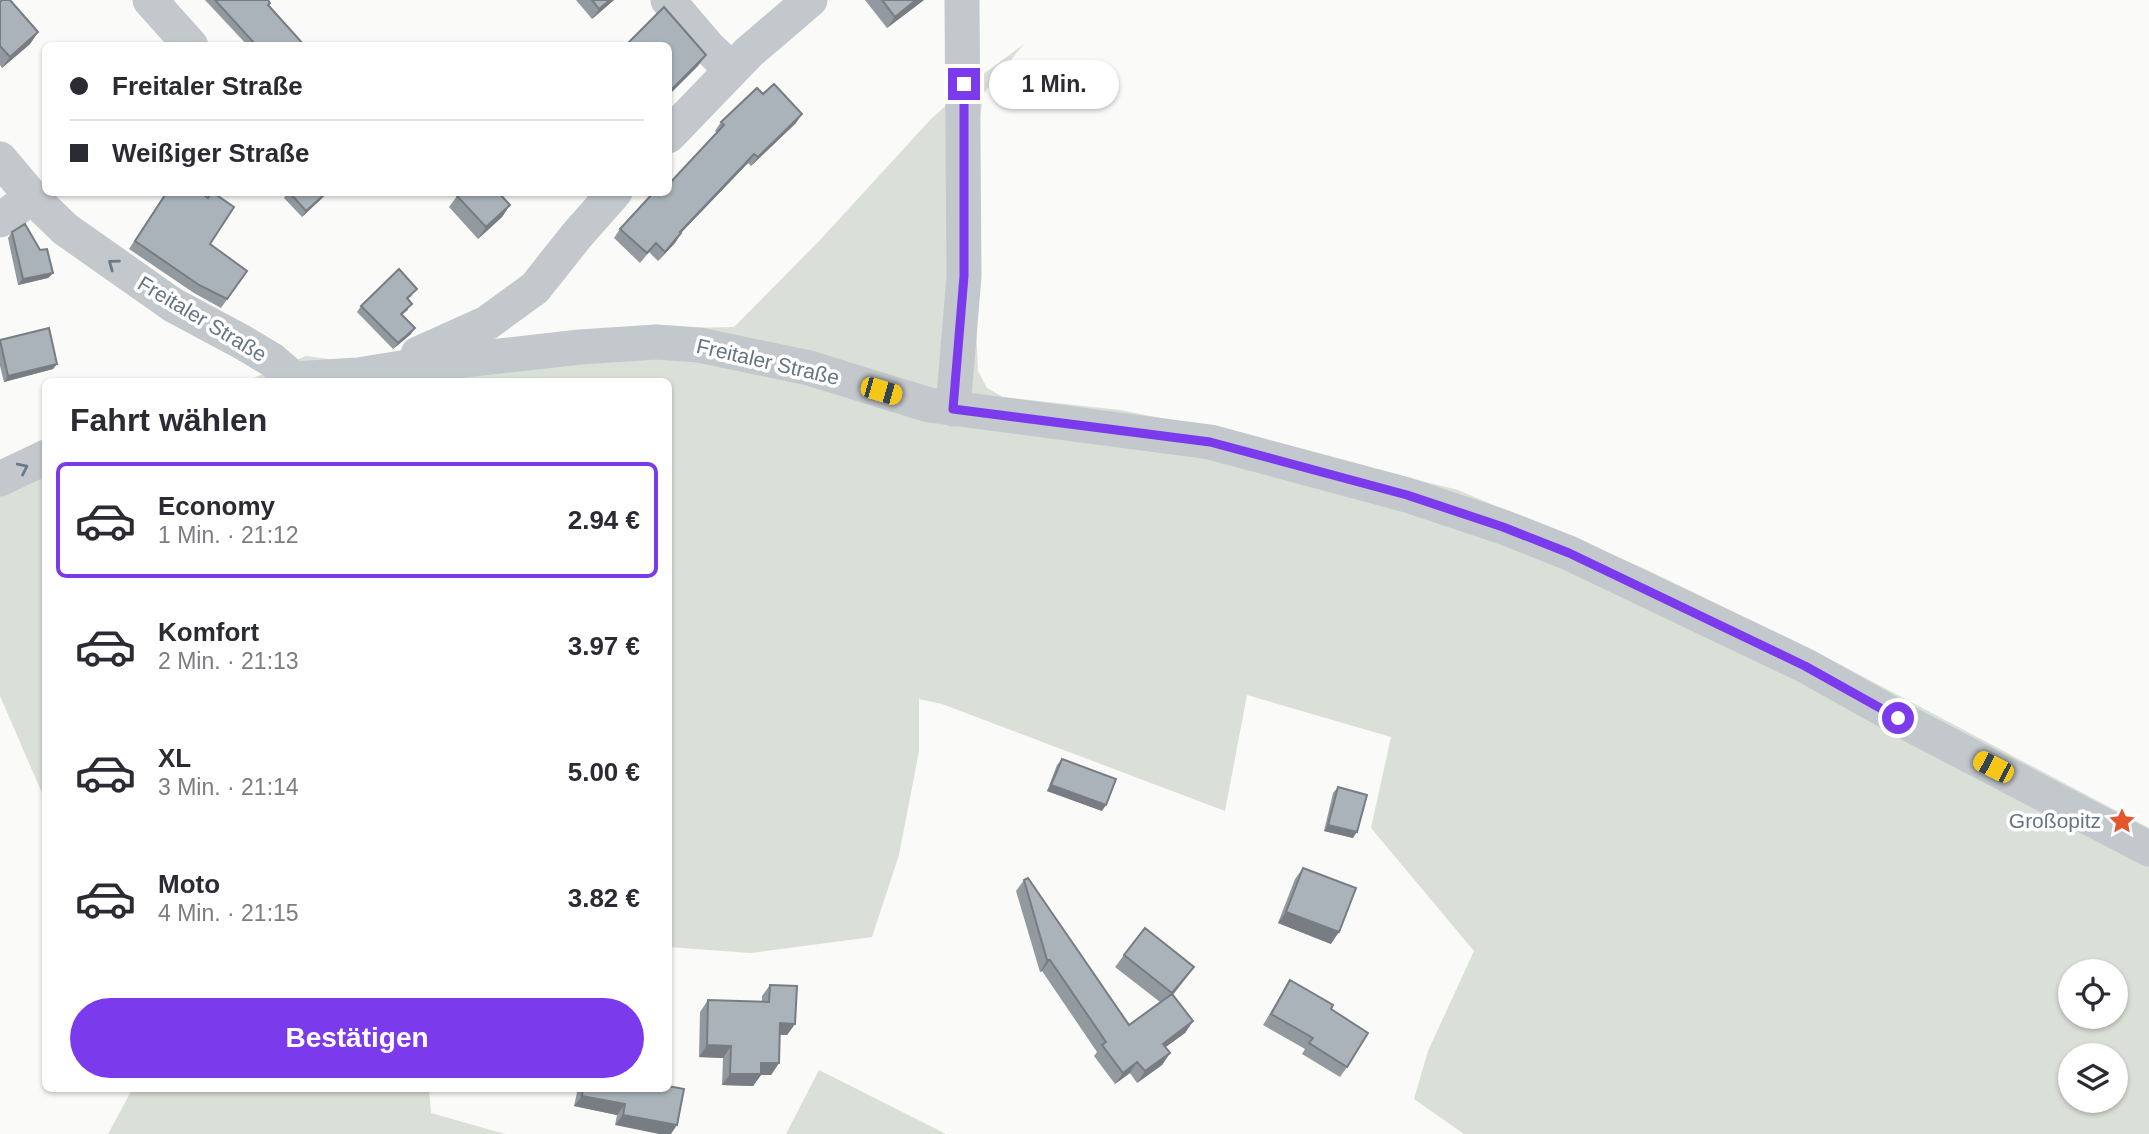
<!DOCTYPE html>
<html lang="de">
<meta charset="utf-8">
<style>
:root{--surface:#fff;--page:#f2f2f3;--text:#2b2b33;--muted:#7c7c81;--line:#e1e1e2;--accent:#7c3aed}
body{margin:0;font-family:Helvetica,sans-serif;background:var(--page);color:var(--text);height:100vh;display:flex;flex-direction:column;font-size:26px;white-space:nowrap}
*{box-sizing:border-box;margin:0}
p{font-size:23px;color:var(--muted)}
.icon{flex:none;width:38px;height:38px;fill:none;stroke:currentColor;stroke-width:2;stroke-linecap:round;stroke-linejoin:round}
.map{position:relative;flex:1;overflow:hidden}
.panel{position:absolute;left:42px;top:378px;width:630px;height:714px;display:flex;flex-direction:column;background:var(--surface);border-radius:10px;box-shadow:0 2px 5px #0004}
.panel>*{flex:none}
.top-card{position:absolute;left:42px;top:42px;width:630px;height:154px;border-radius:10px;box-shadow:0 2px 5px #0004;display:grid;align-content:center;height:154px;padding:0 28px;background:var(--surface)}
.controls{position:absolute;left:2058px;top:959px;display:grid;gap:14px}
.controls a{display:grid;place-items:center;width:70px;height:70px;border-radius:50%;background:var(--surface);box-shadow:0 2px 5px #0004;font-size:35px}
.end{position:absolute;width:32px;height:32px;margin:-16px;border:9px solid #7c3aed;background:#fff;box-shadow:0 0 0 4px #fff}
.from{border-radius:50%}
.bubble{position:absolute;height:49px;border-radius:24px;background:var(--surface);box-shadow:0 2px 5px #0004;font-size:23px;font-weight:700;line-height:49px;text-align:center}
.car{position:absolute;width:21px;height:42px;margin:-21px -10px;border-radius:9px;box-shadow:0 0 5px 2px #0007;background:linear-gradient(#f5c518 24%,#345 0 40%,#f5c518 0 76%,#345 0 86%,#f5c518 0)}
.top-card b{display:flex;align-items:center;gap:24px;height:66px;font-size:26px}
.top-card b+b{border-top:2px solid var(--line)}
.top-card i{width:18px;height:18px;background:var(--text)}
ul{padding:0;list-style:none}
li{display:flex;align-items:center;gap:21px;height:116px;margin:0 14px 10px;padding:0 14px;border:4px solid transparent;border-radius:10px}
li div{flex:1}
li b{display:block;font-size:26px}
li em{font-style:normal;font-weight:700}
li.selected{border-color:var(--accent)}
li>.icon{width:63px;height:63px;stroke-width:1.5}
h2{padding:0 28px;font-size:32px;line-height:84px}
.primary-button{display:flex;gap:14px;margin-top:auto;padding:14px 28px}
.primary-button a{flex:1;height:80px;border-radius:42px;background:var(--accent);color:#fff;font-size:28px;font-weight:700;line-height:80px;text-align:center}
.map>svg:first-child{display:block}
</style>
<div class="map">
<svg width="2149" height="1134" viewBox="0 0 2149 1134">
<rect width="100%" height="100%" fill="#fafaf8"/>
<path fill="#dadfd7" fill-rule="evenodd" d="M 1024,44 L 984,93 L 977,135 L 975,302 L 978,371 L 987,388 L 1003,397 L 1120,410 L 1206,427 L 1458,490 L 1643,568 L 1811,649 L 2149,828 L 2149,1134 L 1464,1134 L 1414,1099 L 1428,1051 L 1474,951 L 1371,828 L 1391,737 L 1247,695 L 1225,811 L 942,704 L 919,699 L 919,751 L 899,855 L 872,937 L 750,953 L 669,947 L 668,382 L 244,382 L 306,356 L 343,361 L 592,330 L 734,327 L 821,239 L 931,119 L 971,83 ZM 2070,971 L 2116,971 L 2116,1017 L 2070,1017 ZM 2070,1055 L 2116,1055 L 2116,1101 L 2070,1101 Z
M 45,445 L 45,800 L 0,696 L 0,463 Z
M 819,1070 L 946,1134 L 786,1134 Z
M 133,1088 L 429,1089 L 431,1113 L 505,1134 L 108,1134 Z"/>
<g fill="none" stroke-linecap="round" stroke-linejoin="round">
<path stroke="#c3c8cc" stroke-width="35" d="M 150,0 L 191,46
M 668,0 L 709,48 L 732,70
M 668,136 L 749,52 L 810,0
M 0,159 L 32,197 L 65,229 L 173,305 L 242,342 L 272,360 L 294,379
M 0,220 L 32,197
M 419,361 L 418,354 L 487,323 L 535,288 L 577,235 L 615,192
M 286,382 L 294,379 L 358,375 L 420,365 L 580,347 L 656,342 L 699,345 L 809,368 L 929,405 L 1210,442 L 1407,495 L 1503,527 L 1569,553 L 1806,666 L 1915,727 L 2149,849
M 953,409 L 964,276 L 962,0
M 0,479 L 46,457"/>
</g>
<path fill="#929a9f" d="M 205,0 L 268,0 L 270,3 L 268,6 L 305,46 L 248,46 Z
M 576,0 L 614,0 L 592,19 Z
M 865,0 L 924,0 L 887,28 Z
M 0,2 L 38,32 L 30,44 L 2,68 L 0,65 Z
M 763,94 L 796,123 L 751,166 L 748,163 L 681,233 L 675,243 L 658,261 L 649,252 L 640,263 L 614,238 L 620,229 L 668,192 L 686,167 L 717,133 L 715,131 L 721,122 Z
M 166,192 L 210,244 L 247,271 L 221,308 L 194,293 L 129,249 Z
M 288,192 L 322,192 L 320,200 L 302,217 L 284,198 Z
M 457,196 L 510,205 L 502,217 L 478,239 L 449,207 Z
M 12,232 L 53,273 L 48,278 L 18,285 L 8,238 Z
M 413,295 L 408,299 L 408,310 L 402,315 L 411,334 L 393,349 L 357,312 L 361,306 Z
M 0,340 L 57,364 L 53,369 L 4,382 L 0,366 Z
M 1062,759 L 1102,811 L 1047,791 L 1057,765 Z
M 1338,787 L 1353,838 L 1324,831 L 1333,793 Z
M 1303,868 L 1331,944 L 1278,923 L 1295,879 Z
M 1024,880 L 1129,1025 L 1160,1002 L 1115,967 L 1124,955 L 1194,967 L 1173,995 L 1193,1021 L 1185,1033 L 1165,1047 L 1170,1053 L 1162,1065 L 1137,1083 L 1130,1073 L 1115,1084 L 1094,1056 L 1097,1052 L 1042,971 L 1040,972 L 1016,891 Z
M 1290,980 L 1331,1009 L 1347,1067 L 1340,1077 L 1302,1054 L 1305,1049 L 1263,1025 Z
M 770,985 L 795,1024 L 787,1035 L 780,1035 L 779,1063 L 771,1075 L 761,1075 L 753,1086 L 722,1085 L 723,1058 L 699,1057 L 700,1012 L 708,1000 L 762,1002 L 762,996 Z
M 578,1088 L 668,1088 L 615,1125 L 617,1115 L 574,1106 Z"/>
<path fill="#777d82" d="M 610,0 L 614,0 L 592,19 L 599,9 Z
M 916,0 L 924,0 L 887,28 L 895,17 Z
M 38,32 L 30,44 L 2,68 L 10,57 Z
M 706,55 L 698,66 L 668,96 L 668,93 Z
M 802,114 L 796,123 L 751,166 L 758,157 Z
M 754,154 L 748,163 L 673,241 L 680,232 Z
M 324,195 L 320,200 L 302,217 L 306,211 Z
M 510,205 L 502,217 L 478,239 L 486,227 Z
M 681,233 L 675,243 L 658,261 L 665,252 Z
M 53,273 L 48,278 L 18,285 L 23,279 Z
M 415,328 L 411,334 L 393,349 L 398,343 Z
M 57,364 L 53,369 L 4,382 L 8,376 Z
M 1051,785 L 1106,805 L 1102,811 L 1047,791 Z
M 1328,825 L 1357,832 L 1353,838 L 1324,831 Z
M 1286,912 L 1339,932 L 1331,944 L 1278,923 Z
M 1047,960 L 1050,960 L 1042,971 L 1040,972 Z
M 1194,967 L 1186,978 L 1164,1005 L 1172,993 Z
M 1193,1021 L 1185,1033 L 1155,1055 L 1163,1044 Z
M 780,1023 L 795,1024 L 787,1035 L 772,1034 Z
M 707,1045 L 731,1046 L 723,1058 L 699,1057 Z
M 1170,1053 L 1162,1065 L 1137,1083 L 1145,1071 Z
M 1137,1062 L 1130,1073 L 1115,1084 L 1123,1073 Z
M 761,1063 L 779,1063 L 771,1075 L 761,1075 L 753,1086 L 722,1085 L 730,1074 Z
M 582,1096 L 625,1104 L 617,1115 L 574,1106 Z
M 623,1115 L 677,1125 L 671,1134 L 659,1134 L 615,1125 Z"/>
<path fill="#aab3b9" stroke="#777d82" stroke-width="2" d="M 2,0 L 10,0 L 38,32 L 10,57 L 0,46 L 0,2 Z
M 215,0 L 268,0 L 270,3 L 268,5 L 305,46 L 257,46 Z
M 592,0 L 610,0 L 599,9 Z
M 882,0 L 916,0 L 895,17 Z
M 664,7 L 706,55 L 668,93 L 668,46 L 625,46 Z
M 774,84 L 802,114 L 758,157 L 754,154 L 680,232 L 681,233 L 665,252 L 656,243 L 647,253 L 620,229 L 654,192 L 668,192 L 668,185 L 724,125 L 721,122 L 757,88 L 763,94 Z
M 167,192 L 200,192 L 208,198 L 212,192 L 234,207 L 210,244 L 247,271 L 227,299 L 199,285 L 135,241 Z
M 289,192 L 322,192 L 324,195 L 306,211 Z
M 461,192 L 498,192 L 510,205 L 486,227 L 457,196 Z
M 25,224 L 40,250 L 47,249 L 53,273 L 23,279 L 12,232 Z
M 399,269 L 417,289 L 407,298 L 412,304 L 401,314 L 415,328 L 398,343 L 361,306 Z
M 49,328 L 57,364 L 8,376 L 0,340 Z
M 1062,759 L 1116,779 L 1106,805 L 1051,785 Z
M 1338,787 L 1367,795 L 1357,832 L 1328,825 Z
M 1303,868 L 1356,888 L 1339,932 L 1286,912 Z
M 1028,878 L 1129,1025 L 1172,994 L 1193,1021 L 1163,1044 L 1170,1053 L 1145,1071 L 1137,1062 L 1123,1073 L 1102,1045 L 1106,1042 L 1050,960 L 1047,960 L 1024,880 Z
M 1145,928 L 1194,967 L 1172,993 L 1124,955 Z
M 1290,980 L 1333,1005 L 1331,1009 L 1368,1033 L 1347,1067 L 1309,1043 L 1313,1038 L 1271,1014 Z
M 770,985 L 797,986 L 795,1024 L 780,1023 L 779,1063 L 761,1063 L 761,1074 L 730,1074 L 731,1046 L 707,1045 L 708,1000 L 769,1002 Z
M 668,1086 L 684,1089 L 677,1125 L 623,1115 L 625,1104 L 582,1096 L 583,1088 L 668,1088 Z"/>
<defs><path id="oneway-chevron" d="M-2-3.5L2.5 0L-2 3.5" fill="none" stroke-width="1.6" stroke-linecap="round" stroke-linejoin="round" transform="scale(1.75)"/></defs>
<g stroke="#6a7a87">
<use href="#oneway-chevron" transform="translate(113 264) rotate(-144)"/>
<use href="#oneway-chevron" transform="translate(23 468) rotate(-26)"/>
</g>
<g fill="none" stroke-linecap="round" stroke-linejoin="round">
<path stroke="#7c3aed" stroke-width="9" d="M 964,84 L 964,276 L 953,409 L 1210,442 L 1407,495 L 1503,527 L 1569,553 L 1805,666 L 1898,718"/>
</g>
<defs>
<symbol id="sight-bare" viewBox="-9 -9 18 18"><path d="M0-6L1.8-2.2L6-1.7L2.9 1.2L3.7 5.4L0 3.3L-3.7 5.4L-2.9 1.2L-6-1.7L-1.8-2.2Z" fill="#e4572e" stroke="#fff" stroke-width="2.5" paint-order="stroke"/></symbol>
</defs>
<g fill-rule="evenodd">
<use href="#sight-bare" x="2103" y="802" width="38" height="38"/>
</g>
<g text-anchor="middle" stroke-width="7" stroke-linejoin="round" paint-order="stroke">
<g font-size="21" fill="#657683" stroke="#fff">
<text transform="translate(202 319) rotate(31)" y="7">Freitaler Straße</text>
<text transform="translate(768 362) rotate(13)" y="7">Freitaler Straße</text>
</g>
<g font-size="21" fill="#657683" stroke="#fff" text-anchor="end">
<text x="2101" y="828">Großopitz</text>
</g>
</g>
</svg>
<div class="controls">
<a><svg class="icon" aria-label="locate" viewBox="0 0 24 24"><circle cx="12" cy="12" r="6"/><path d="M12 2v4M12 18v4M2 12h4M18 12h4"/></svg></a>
<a><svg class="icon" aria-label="layers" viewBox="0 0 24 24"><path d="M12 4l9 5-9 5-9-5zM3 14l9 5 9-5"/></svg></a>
</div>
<i class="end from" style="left:1898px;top:718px"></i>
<i class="end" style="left:964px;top:84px"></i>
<div class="bubble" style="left:989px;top:60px;width:130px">1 Min.</div>
<i class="car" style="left:881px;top:391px;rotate:106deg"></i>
<i class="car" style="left:1993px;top:767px;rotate:297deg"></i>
<div class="top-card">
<b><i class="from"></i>Freitaler Straße</b>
<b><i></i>Weißiger Straße</b>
</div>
<section class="panel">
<h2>Fahrt wählen</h2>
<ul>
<li class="selected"><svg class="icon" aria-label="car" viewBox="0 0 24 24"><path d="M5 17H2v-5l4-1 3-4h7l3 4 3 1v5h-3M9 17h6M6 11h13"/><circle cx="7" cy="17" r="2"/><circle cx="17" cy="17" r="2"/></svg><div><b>Economy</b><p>1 Min. · 21:12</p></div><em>2.94 €</em></li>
<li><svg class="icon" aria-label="car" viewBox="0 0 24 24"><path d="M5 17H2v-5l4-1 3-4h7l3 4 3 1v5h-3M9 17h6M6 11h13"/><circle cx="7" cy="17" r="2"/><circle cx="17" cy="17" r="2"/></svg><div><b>Komfort</b><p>2 Min. · 21:13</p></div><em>3.97 €</em></li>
<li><svg class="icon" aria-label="car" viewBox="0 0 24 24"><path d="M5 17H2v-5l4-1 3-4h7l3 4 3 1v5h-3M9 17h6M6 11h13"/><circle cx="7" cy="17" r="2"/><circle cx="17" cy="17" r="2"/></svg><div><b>XL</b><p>3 Min. · 21:14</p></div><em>5.00 €</em></li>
<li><svg class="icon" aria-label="car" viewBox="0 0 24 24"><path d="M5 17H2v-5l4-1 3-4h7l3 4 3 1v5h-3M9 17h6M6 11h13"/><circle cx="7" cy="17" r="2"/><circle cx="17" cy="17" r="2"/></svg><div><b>Moto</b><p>4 Min. · 21:15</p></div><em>3.82 €</em></li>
</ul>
<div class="primary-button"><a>Bestätigen</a></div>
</section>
</div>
